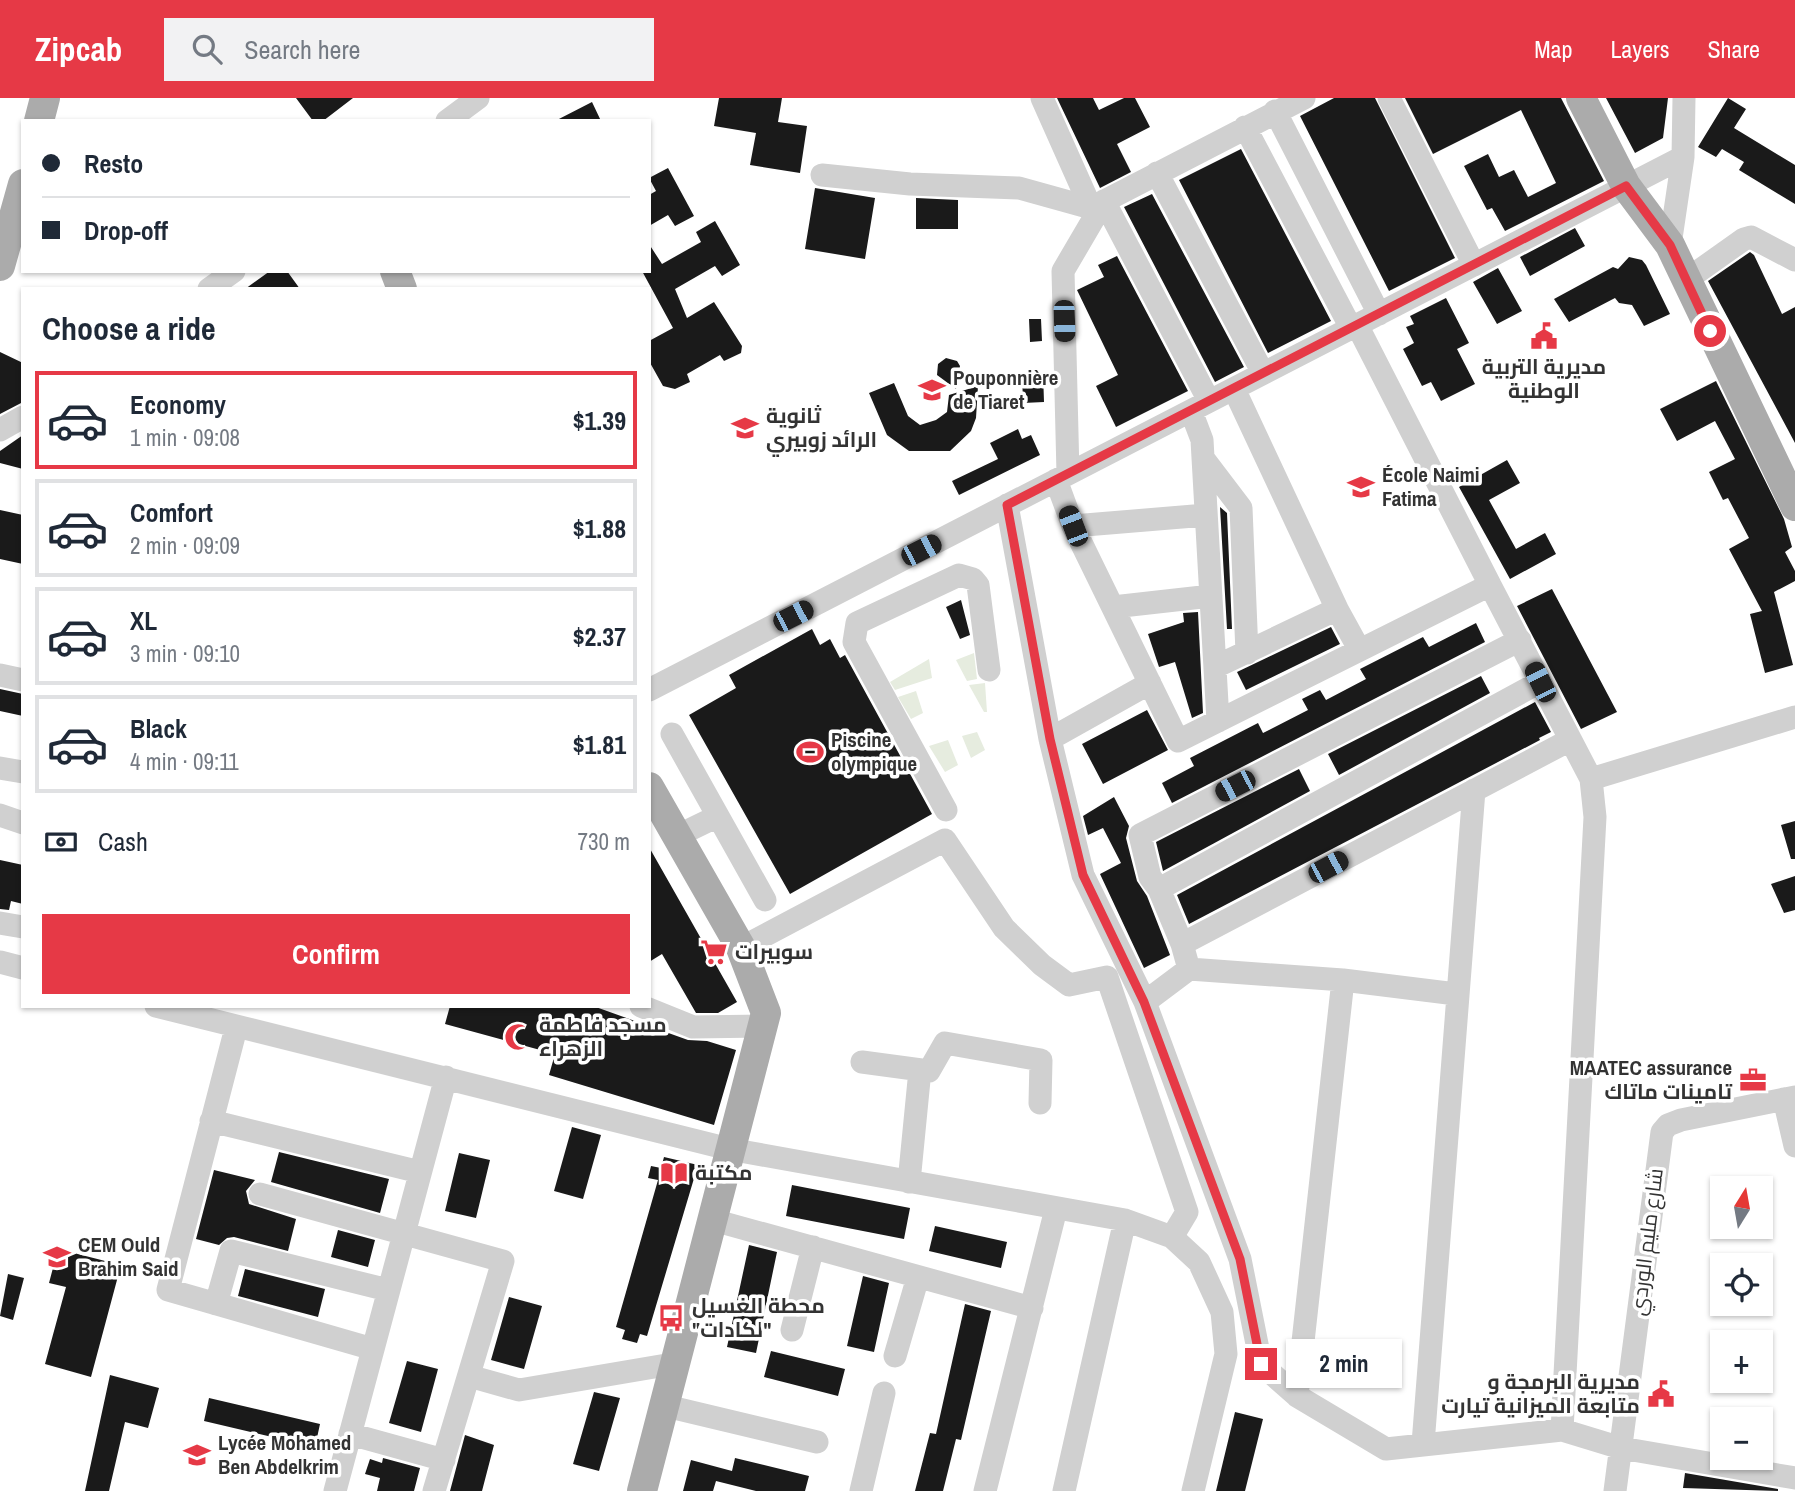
<!DOCTYPE html>
<meta charset="utf-8">
<style>
:root{--surface:#fff;--page:#f2f2f3;--text:#1f2937;--muted:#747a83;--line:#e0e1e3;--accent:#e63946}
body{margin:0;font-family:"Archivo Narrow",Cairo,sans-serif;background:var(--page);color:var(--text);height:100vh;display:flex;flex-direction:column;font-size:26px;white-space:nowrap}
*{box-sizing:border-box;margin:0}
p{font-size:23px;color:var(--muted)}
.icon{flex:none;width:38px;height:38px;fill:none;stroke:currentColor;stroke-width:2;stroke-linecap:round;stroke-linejoin:round}
.map{position:relative;flex:1;overflow:hidden}
.drawer{position:absolute;left:21px;top:189px;width:630px;height:721px;display:flex;flex-direction:column;background:var(--surface);border-radius:0px;box-shadow:0 2px 5px #0004}
.drawer>*{flex:none}
.top-card{position:absolute;left:21px;top:21px;width:630px;height:154px;border-radius:0px;box-shadow:0 2px 5px #0004;display:grid;align-content:center;height:154px;padding:0 21px;background:var(--surface)}
.needle{width:46px;rotate:11deg}
.fabs{position:absolute;left:1710px;top:1078px;display:grid;gap:14px}
.fabs a{display:grid;place-items:center;width:63px;height:63px;border-radius:0px;background:var(--surface);box-shadow:0 2px 5px #0004;font-size:35px}
.end{position:absolute;width:32px;height:32px;margin:-16px;border:9px solid #e63946;background:#fff;box-shadow:0 0 0 4px #fff}
.from{border-radius:50%}
.bubble{position:absolute;height:49px;border-radius:0px;background:var(--surface);box-shadow:0 2px 5px #0004;font-size:23px;font-weight:700;line-height:49px;text-align:center}
.car{position:absolute;width:21px;height:42px;margin:-21px -10px;border-radius:9px;box-shadow:0 0 5px 2px #0007;background:linear-gradient(#222 24%,#8ab4d8 0 40%,#222 0 76%,#8ab4d8 0 86%,#222 0)}
.top-card b{display:flex;align-items:center;gap:24px;height:66px;font-size:26px}
.top-card b+b{border-top:2px solid var(--line)}
.top-card i{width:18px;height:18px;background:var(--text)}
ul{padding:0;list-style:none}
li{display:flex;align-items:center;gap:21px;height:98px;margin:0 14px 10px;padding:0 7px;border:4px solid var(--line);border-radius:0px}
li div{flex:1}
li b{display:block;font-size:26px}
li em{font-style:normal;font-weight:700}
li.active{border-color:var(--accent)}
li>.icon{width:63px;height:63px;stroke-width:1.5}
h2{padding:0 21px;font-size:32px;line-height:84px}
.pay{display:flex;align-items:center;gap:18px;height:77px;padding:0 21px;font-size:26px}
.pay p{margin-inline-start:auto}
.primary-button{display:flex;gap:14px;margin-top:auto;padding:14px 21px}
.primary-button a{flex:1;height:80px;border-radius:0px;background:var(--accent);color:#fff;font-size:28px;font-weight:700;line-height:80px;text-align:center}
header{display:flex;align-items:center;gap:42px;box-sizing:border-box;height:98px;padding:0 35px;background:var(--accent);color:#fff}
header strong{font-size:33px}
nav{display:flex;gap:38px;margin-inline-start:auto;font-size:24px}
.search{width:490px;height:63px;background:var(--page);display:flex;align-items:center;gap:18px;box-sizing:border-box;padding:0 24px;border-radius:0px;color:var(--muted);font-size:26px}
.map>svg:first-child{display:block}
</style>
<header>
<strong>Zipcab</strong>
<div class="search"><svg class="icon" aria-label="search" viewBox="0 0 24 24"><circle cx="10" cy="10" r="6"/><path d="M15 15l6 6"/></svg>Search here</div>
<nav><a>Map</a><a>Layers</a><a>Share</a></nav>
</header>
<div class="map">
<svg width="1795" height="1393" viewBox="0 0 1795 1393">
<rect width="100%" height="100%" fill="#fff"/>
<path fill="#e6ecdf" d="M 974,555 L 977,581 L 967,583 L 956,562 Z
M 929,561 L 932,580 L 895,592 L 890,584 Z
M 985,585 L 987,614 L 984,614 L 969,587 Z
M 916,593 L 923,615 L 911,621 L 898,599 Z
M 977,634 L 985,652 L 971,660 L 962,638 Z
M 948,642 L 958,667 L 945,674 L 929,648 Z"/>
<path fill="#1a1a1a" d="M 296,0 L 353,0 L 323,23 L 313,23 Z
M 719,0 L 782,0 L 778,24 L 807,28 L 800,75 L 750,67 L 756,35 L 714,28 Z
M 1057,0 L 1093,0 L 1099,12 L 1124,0 L 1135,0 L 1150,29 L 1117,46 L 1131,74 L 1100,90 Z
M 1334,0 L 1375,0 L 1455,160 L 1389,193 L 1300,18 Z
M 1405,0 L 1561,0 L 1604,83 L 1505,133 L 1492,110 L 1487,112 L 1464,68 L 1488,56 L 1499,79 L 1514,72 L 1528,99 L 1556,85 L 1521,12 L 1433,56 Z
M 1606,0 L 1668,0 L 1663,40 L 1635,55 Z
M 1728,0 L 1746,11 L 1734,30 L 1795,67 L 1795,106 L 1739,72 L 1744,64 L 1722,51 L 1716,59 L 1698,49 Z
M 592,4 L 601,23 L 555,23 Z
M 1241,51 L 1331,223 L 1268,255 L 1179,82 Z
M 668,70 L 694,118 L 675,128 L 668,117 L 649,128 L 649,97 L 656,93 L 649,80 Z
M 815,90 L 875,100 L 865,161 L 805,151 Z
M 1152,96 L 1244,269 L 1215,284 L 1124,109 Z
M 916,100 L 958,102 L 958,131 L 916,131 Z
M 715,123 L 740,167 L 722,178 L 715,168 L 675,191 L 687,220 L 714,204 L 742,248 L 741,255 L 724,263 L 720,257 L 687,276 L 690,284 L 675,291 L 663,288 L 649,263 L 649,243 L 673,230 L 642,173 L 649,173 L 649,146 L 662,166 L 701,144 L 696,134 Z
M 1575,130 L 1585,148 L 1530,178 L 1520,159 Z
M 1750,154 L 1754,157 L 1782,216 L 1795,209 L 1795,345 L 1708,183 Z
M 1117,158 L 1188,293 L 1116,329 L 1096,288 L 1118,277 L 1077,192 L 1104,179 L 1098,167 Z
M 1629,159 L 1642,162 L 1646,167 L 1670,216 L 1644,228 L 1632,207 L 1619,205 L 1615,200 L 1569,224 L 1554,201 L 1613,169 L 1618,171 Z
M 1498,170 L 1522,213 L 1497,226 L 1473,184 Z
M 270,173 L 287,173 L 300,191 L 245,191 Z
M 1446,200 L 1469,245 L 1457,251 L 1475,286 L 1441,303 L 1431,284 L 1422,288 L 1403,251 L 1414,245 L 1406,229 L 1414,226 L 1410,218 Z
M 1029,221 L 1041,221 L 1042,243 L 1030,244 Z
M 0,254 L 23,265 L 23,304 L 0,316 Z
M 946,260 L 957,263 L 960,268 L 956,291 L 937,277 L 938,266 Z
M 1043,274 L 1044,304 L 1023,305 L 1022,275 Z
M 1716,283 L 1784,421 L 1792,449 L 1785,454 L 1795,473 L 1795,483 L 1774,494 L 1793,567 L 1765,575 L 1750,516 L 1762,513 L 1729,451 L 1749,440 L 1728,400 L 1723,402 L 1709,374 L 1735,361 L 1715,323 L 1677,343 L 1660,311 Z
M 894,285 L 908,318 L 920,327 L 936,322 L 947,314 L 949,297 L 978,288 L 976,320 L 971,333 L 950,353 L 909,353 L 887,337 L 869,295 Z
M 1018,331 L 1022,341 L 1031,337 L 1040,357 L 959,397 L 952,383 L 998,361 L 990,345 Z
M 23,337 L 23,371 L 0,365 L 0,353 Z
M 1507,362 L 1520,385 L 1489,402 L 1516,451 L 1545,435 L 1556,456 L 1510,481 L 1459,389 Z
M 1220,409 L 1227,415 L 1232,531 L 1227,531 Z
M 0,412 L 23,417 L 23,466 L 0,461 Z
M 1552,491 L 1617,614 L 1581,631 L 1517,508 Z
M 961,502 L 970,537 L 960,541 L 946,509 Z
M 1198,514 L 1203,615 L 1192,620 L 1175,564 L 1159,569 L 1148,536 L 1184,524 L 1183,515 Z
M 1476,525 L 1485,544 L 1172,705 L 1162,685 L 1194,668 L 1190,660 L 1258,625 L 1263,635 L 1308,612 L 1302,601 L 1320,592 L 1326,602 L 1366,581 L 1360,571 L 1423,539 L 1429,549 Z
M 1331,529 L 1340,546 L 1246,592 L 1237,574 Z
M 812,531 L 820,547 L 830,541 L 840,560 L 845,557 L 932,716 L 790,796 L 689,617 L 736,590 L 729,577 Z
M 1481,578 L 1490,595 L 1339,677 L 1328,656 Z
M 0,591 L 23,596 L 23,618 L 0,613 Z
M 1535,604 L 1551,634 L 1539,640 L 1540,642 L 1189,826 L 1177,797 Z
M 1147,612 L 1168,652 L 1103,686 L 1082,646 Z
M 1299,671 L 1310,693 L 1163,773 L 1156,744 Z
M 1114,699 L 1129,728 L 1126,740 L 1137,783 L 1147,798 L 1170,857 L 1144,870 L 1100,776 L 1121,765 L 1103,730 L 1088,737 L 1083,718 Z
M 1795,723 L 1795,761 L 1791,761 L 1781,727 Z
M 649,749 L 737,904 L 718,915 L 696,915 L 662,856 L 649,864 Z
M 0,762 L 23,767 L 23,806 L 11,803 L 9,812 L 0,811 Z
M 1795,778 L 1795,812 L 1784,815 L 1771,786 Z
M 450,908 L 593,908 L 688,942 L 707,943 L 736,952 L 714,1027 L 549,977 L 555,956 L 445,926 Z
M 572,1029 L 601,1037 L 583,1101 L 554,1093 Z
M 279,1054 L 389,1081 L 380,1115 L 271,1084 Z
M 459,1055 L 490,1062 L 476,1120 L 445,1113 Z
M 664,1059 L 698,1067 L 647,1238 L 640,1236 L 637,1245 L 622,1241 L 625,1232 L 616,1229 L 658,1082 L 648,1080 L 651,1068 L 661,1070 Z
M 214,1072 L 255,1082 L 246,1093 L 249,1106 L 296,1121 L 288,1153 L 234,1139 L 227,1140 L 219,1147 L 196,1141 Z
M 792,1087 L 910,1110 L 904,1141 L 786,1118 Z
M 935,1128 L 1007,1144 L 1001,1170 L 929,1153 Z
M 338,1132 L 375,1142 L 368,1169 L 331,1159 Z
M 749,1147 L 777,1154 L 756,1255 L 727,1249 Z
M 58,1151 L 121,1167 L 91,1279 L 45,1266 L 66,1189 L 49,1185 Z
M 245,1171 L 325,1191 L 318,1219 L 238,1198 Z
M 8,1176 L 24,1180 L 13,1222 L 0,1218 Z
M 863,1178 L 889,1185 L 874,1254 L 847,1248 Z
M 509,1199 L 542,1208 L 524,1271 L 491,1262 Z
M 965,1206 L 991,1213 L 961,1342 L 956,1341 L 943,1393 L 915,1393 L 930,1335 L 936,1336 Z
M 771,1253 L 845,1271 L 838,1298 L 764,1279 Z
M 407,1263 L 438,1271 L 421,1334 L 389,1325 Z
M 110,1277 L 159,1290 L 148,1330 L 125,1324 L 109,1393 L 85,1393 Z
M 594,1294 L 620,1300 L 599,1373 L 573,1366 Z
M 209,1300 L 320,1326 L 315,1349 L 204,1323 Z
M 1235,1314 L 1263,1321 L 1245,1393 L 1216,1393 Z
M 465,1337 L 494,1347 L 482,1393 L 450,1393 Z
M 383,1360 L 420,1370 L 414,1393 L 377,1393 L 380,1380 L 365,1376 L 370,1361 L 382,1365 Z
M 735,1360 L 809,1378 L 805,1393 L 756,1393 L 716,1383 L 713,1393 L 683,1393 L 691,1362 L 732,1373 Z
M 1685,1375 L 1778,1391 L 1778,1393 L 1683,1390 Z"/>
<g fill="none" stroke-linecap="round" stroke-linejoin="round">
<path stroke="#d0d0d0" stroke-width="23" d="M 1042,0 L 1091,110
M 1389,0 L 1474,167
M 1275,13 L 1379,216
M 447,23 L 478,0
M 1245,29 L 1351,230
M 1157,75 L 1263,275
M 822,77 L 910,86 L 1019,90 L 1091,110 L 1304,0
M 1104,103 L 1209,303
M 1670,147 L 1683,59 L 1684,0
M 1686,182 L 1744,141 L 1751,139 L 1795,162
M 209,191 L 234,173
M 1357,227 L 1490,487
M 1234,291 L 1337,511
M 1191,313 L 1202,342 L 1218,623
M 0,332 L 23,319
M 1203,360 L 1241,410 L 1247,555
M 1068,376 L 1063,173 L 1104,103
M 1056,382 L 1073,428 L 1178,643 L 1490,487 L 1591,681 L 1595,719 L 1562,1332
M 1007,407 L 1050,641 L 1083,777 L 1145,904 L 1240,1161 L 1261,1266 L 1297,1298 L 1386,1351 L 1562,1332 L 1621,1350 L 1795,1380
M 1073,428 L 1206,417
M 1113,509 L 1211,498
M 1215,569 L 1337,511 L 1359,551
M 0,577 L 23,582
M 649,592 L 1683,59
M 672,636 L 765,802
M 1050,641 L 1150,585
M 0,670 L 23,674
M 1591,681 L 1795,619
M 946,712 L 854,544 L 857,525 L 959,477 L 973,481 L 978,487 L 989,572
M 0,717 L 23,725
M 677,738 L 718,718
M 1159,791 L 1540,584
M 0,825 L 23,829
M 1182,846 L 1159,791 L 1150,779 L 1140,737 L 1520,542
M 741,850 L 945,742 L 1004,830 L 1042,867 L 1069,887 L 1107,879 L 1187,1114 L 1172,1139
M 0,864 L 23,870
M 1189,871 L 1343,882 L 1456,896
M 1145,904 L 1189,871 L 1182,846 L 1570,642
M 156,908 L 729,1051 L 1125,1122 L 1172,1139 L 1199,1164 L 1222,1214 L 1226,1256 L 1193,1393
M 641,908 L 693,929 L 764,928
M 236,930 L 168,1192 L 373,1251
M 862,964 L 929,973 L 945,945 L 1041,962 L 1040,1005
M 1784,1001 L 1795,1048
M 211,1023 L 420,1074
M 909,1084 L 920,972
M 260,1096 L 503,1163 L 434,1393
M 713,1122 L 1032,1210
M 216,1206 L 231,1153 L 388,1192
M 792,1232 L 813,1149
M 895,1258 L 918,1179
M 469,1278 L 519,1292 L 678,1265
M 1297,1298 L 1343,882
M 666,1308 L 817,1344
M 350,1336 L 444,1362
M 1423,1346 L 1474,692
M 335,1393 L 446,979
M 861,1393 L 884,1295
M 985,1393 L 1056,1111
M 1064,1393 L 1125,1122
M 1615,1393 L 1662,1034 L 1668,1027 L 1681,1022 L 1795,999"/>
<path stroke="#ababab" stroke-width="30" d="M 1581,0 L 1626,88 L 1670,147 L 1795,408
M 39,23 L 45,0
M 0,168 L 23,86
M 395,173 L 402,191
M 642,1393 L 766,915 L 741,850 L 649,689"/>
</g>
<g fill="none" stroke-linecap="round" stroke-linejoin="round">
<path stroke="#e63946" stroke-width="9" d="M 1261,1266 L 1240,1161 L 1144,904 L 1083,777 L 1050,641 L 1007,407 L 1626,88 L 1670,147 L 1710,233"/>
</g>
<defs>
<symbol id="civic-bare" viewBox="-9 -9 18 18"><path d="M-.6-6.5H3V-4.5H.6V-3L4-1V1h2V6H-6V1h2V-1L-.6-3ZM-1.2 2.5V6h2.4V2.5Z" fill="#e63946" stroke="#fff" stroke-width="2.5" paint-order="stroke"/></symbol>
<symbol id="school-bare" viewBox="-9 -9 18 18"><path d="M0-5L7-2L0 1L-7-2ZM-4 1L0 2.5L4 1V4Q0 6-4 4Z" fill="#e63946" stroke="#fff" stroke-width="2.5" paint-order="stroke"/></symbol>
<symbol id="stadium-bare" viewBox="-9 -9 18 18"><path d="M0-5a6.5 5 0 1 0 0 10a6.5 5 0 1 0 0-10ZM-3.5-1.8h7v3.6h-7Z" fill="#e63946" stroke="#fff" stroke-width="2.5" paint-order="stroke"/></symbol>
<symbol id="supermarket-bare" viewBox="-9 -9 18 18"><path d="M-6-5.5h2.5l.6 2H6L4.5 2H-2.5L-4.4-4H-6ZM-1.5 3.2a1.3 1.3 0 1 0 .1 0ZM3 3.2a1.3 1.3 0 1 0 .1 0Z" fill="#e63946" stroke="#fff" stroke-width="2.5" paint-order="stroke"/></symbol>
<symbol id="mosque-bare" viewBox="-9 -9 18 18"><path d="M3.5-4.9A6 6 0 1 0 3.5 4.9A5 5 0 1 1 3.5-4.9Z" fill="#e63946" stroke="#fff" stroke-width="2.5" paint-order="stroke"/></symbol>
<symbol id="office-bare" viewBox="-9 -9 18 18"><path d="M-6-3h4V-5.5h4V-3h4V5H-6ZM-1-4.5V-3h2v-1.5ZM-6 0V1H6V0Z" fill="#e63946" stroke="#fff" stroke-width="2.5" paint-order="stroke"/></symbol>
<symbol id="library-bare" viewBox="-9 -9 18 18"><path d="M-6-4Q-3-5.5-.7-3.5V5Q-3 3-6 4ZM6-4Q3-5.5 .7-3.5V5Q3 3 6 4Z" fill="#e63946" stroke="#fff" stroke-width="2.5" paint-order="stroke"/></symbol>
<symbol id="bus-bare" viewBox="-9 -9 18 18"><path d="M-5-6H5V4H4V6H2V4H-2V6H-4V4H-5ZM-3.5-4V0h7V-4ZM-3.5 1.2v1.5H-2V1.2ZM2 1.2v1.5H3.5V1.2Z" fill="#e63946" stroke="#fff" stroke-width="2.5" paint-order="stroke"/></symbol>
</defs>
<g fill-rule="evenodd">
<use href="#civic-bare" x="1525" y="219" width="38" height="38"/>
<use href="#school-bare" x="913" y="273" width="38" height="38"/>
<use href="#school-bare" x="726" y="311" width="38" height="38"/>
<use href="#school-bare" x="1342" y="370" width="38" height="38"/>
<use href="#stadium-bare" x="791" y="635" width="38" height="38"/>
<use href="#supermarket-bare" x="695" y="835" width="38" height="38"/>
<use href="#mosque-bare" x="499" y="920" width="38" height="38"/>
<use href="#office-bare" x="1734" y="963" width="38" height="38"/>
<use href="#library-bare" x="655" y="1056" width="38" height="38"/>
<use href="#school-bare" x="38" y="1140" width="38" height="38"/>
<use href="#bus-bare" x="652" y="1201" width="38" height="38"/>
<use href="#civic-bare" x="1642" y="1277" width="38" height="38"/>
<use href="#school-bare" x="178" y="1338" width="38" height="38"/>
</g>
<g text-anchor="middle" stroke-width="7" stroke-linejoin="round" paint-order="stroke">
<g font-size="21" font-weight="bold" fill="#333" stroke="#fff" text-anchor="start">
<text x="1544" y="276" text-anchor="middle">مديرية التربية<tspan x="1544" dy="24">الوطنية</tspan></text>
<text x="953" y="287">Pouponnière<tspan x="953" dy="24">de Tiaret</tspan></text>
<text x="766" y="325">ثانوية<tspan x="766" dy="24">الرائد زوبيري</tspan></text>
<text x="1382" y="384">École Naimi<tspan x="1382" dy="24">Fatima</tspan></text>
<text x="831" y="649">Piscine<tspan x="831" dy="24">olympique</tspan></text>
<text x="735" y="861">سوبيرات</text>
<text x="539" y="934">مسجد فاطمة<tspan x="539" dy="24">الزهراء</tspan></text>
<text x="1732" y="977" text-anchor="end">MAATEC assurance<tspan x="1732" dy="24">تامينات ماتاك</tspan></text>
<text x="695" y="1082">مكتبة</text>
<text x="78" y="1154">CEM Ould<tspan x="78" dy="24">Brahim Said</tspan></text>
<text x="692" y="1215">محطة الغسيل<tspan x="692" dy="24">"لكادات"</tspan></text>
<text x="1640" y="1291" text-anchor="end">مديرية البرمجة و<tspan x="1640" dy="24">متابعة الميزانية تيارت</tspan></text>
<text x="218" y="1352">Lycée Mohamed<tspan x="218" dy="24">Ben Abdelkrim</tspan></text>
</g>
<g font-size="21" fill="#333" stroke="#fff">
<text transform="translate(1647 1144) rotate(-83)" y="7">شارع مليم الوردي</text>
</g>
</g>
</svg>
<div class="fabs">
<a><svg class="needle" viewBox="-14 -14 28 28"><path d="M0-13l5 13h-10z" fill="#e53935"/><path d="M0 13l5-13h-10z" fill="#747a83"/></svg></a>
<a><svg class="icon" aria-label="locate" viewBox="0 0 24 24"><circle cx="12" cy="12" r="6"/><path d="M12 2v4M12 18v4M2 12h4M18 12h4"/></svg></a>
<a>+</a>
<a>−</a>
</div>
<i class="end from" style="left:1710px;top:233px"></i>
<i class="end" style="left:1261px;top:1266px"></i>
<div class="bubble" style="left:1286px;top:1241px;width:116px">2 min</div>
<i class="car" style="left:1064px;top:223px;rotate:178deg"></i>
<i class="car" style="left:1073px;top:428px;rotate:339deg"></i>
<i class="car" style="left:921px;top:452px;rotate:63deg"></i>
<i class="car" style="left:793px;top:518px;rotate:63deg"></i>
<i class="car" style="left:1540px;top:584px;rotate:334deg"></i>
<i class="car" style="left:1235px;top:688px;rotate:243deg"></i>
<i class="car" style="left:1328px;top:769px;rotate:62deg"></i>
<div class="top-card">
<b><i class="from"></i>Resto</b>
<b><i></i>Drop-off</b>
</div>
<section class="drawer">
<h2>Choose a ride</h2>
<ul>
<li class="active"><svg class="icon" aria-label="car" viewBox="0 0 24 24"><path d="M5 17H2v-5l4-1 3-4h7l3 4 3 1v5h-3M9 17h6M6 11h13"/><circle cx="7" cy="17" r="2"/><circle cx="17" cy="17" r="2"/></svg><div><b>Economy</b><p>1 min · 09:08</p></div><em>$1.39</em></li>
<li><svg class="icon" aria-label="car" viewBox="0 0 24 24"><path d="M5 17H2v-5l4-1 3-4h7l3 4 3 1v5h-3M9 17h6M6 11h13"/><circle cx="7" cy="17" r="2"/><circle cx="17" cy="17" r="2"/></svg><div><b>Comfort</b><p>2 min · 09:09</p></div><em>$1.88</em></li>
<li><svg class="icon" aria-label="car" viewBox="0 0 24 24"><path d="M5 17H2v-5l4-1 3-4h7l3 4 3 1v5h-3M9 17h6M6 11h13"/><circle cx="7" cy="17" r="2"/><circle cx="17" cy="17" r="2"/></svg><div><b>XL</b><p>3 min · 09:10</p></div><em>$2.37</em></li>
<li><svg class="icon" aria-label="car" viewBox="0 0 24 24"><path d="M5 17H2v-5l4-1 3-4h7l3 4 3 1v5h-3M9 17h6M6 11h13"/><circle cx="7" cy="17" r="2"/><circle cx="17" cy="17" r="2"/></svg><div><b>Black</b><p>4 min · 09:11</p></div><em>$1.81</em></li>
</ul>
<div class="pay"><svg class="icon" aria-label="cash" viewBox="0 0 24 24"><path d="M3 7h18v10H3z"/><circle cx="12" cy="12" r="2"/></svg>Cash<p>730 m</p></div>
<div class="primary-button"><a>Confirm</a></div>
</section>
</div>
